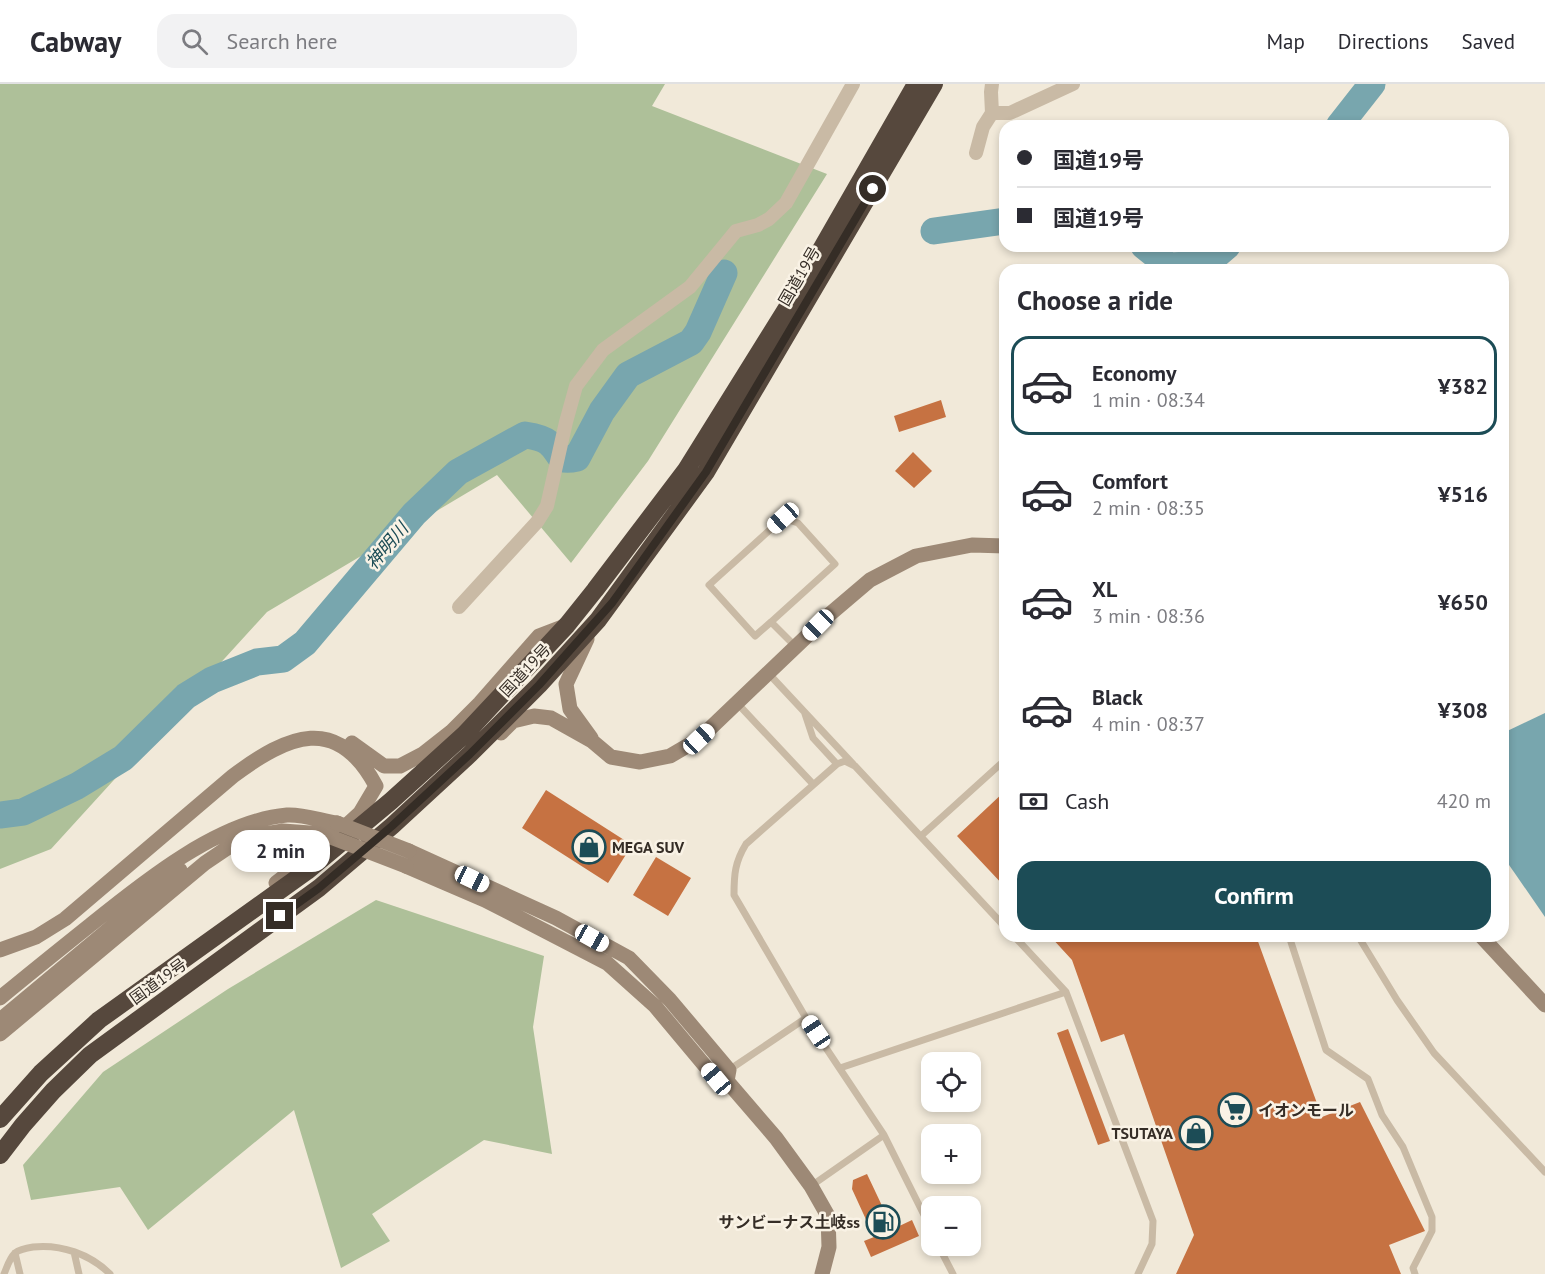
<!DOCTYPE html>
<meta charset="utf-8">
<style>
:root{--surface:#fff;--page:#f2f2f3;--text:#2b2b33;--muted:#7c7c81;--line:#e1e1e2;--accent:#1c4c56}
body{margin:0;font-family:"PT Sans","Noto Sans JP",sans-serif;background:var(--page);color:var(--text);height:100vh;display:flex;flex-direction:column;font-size:22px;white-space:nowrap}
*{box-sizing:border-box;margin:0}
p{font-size:20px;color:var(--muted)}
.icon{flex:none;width:33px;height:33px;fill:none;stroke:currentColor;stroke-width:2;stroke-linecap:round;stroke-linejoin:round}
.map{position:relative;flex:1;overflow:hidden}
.sheet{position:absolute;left:999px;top:180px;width:510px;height:678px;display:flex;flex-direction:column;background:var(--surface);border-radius:18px;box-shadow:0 3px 9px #0003}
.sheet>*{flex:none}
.hud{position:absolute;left:999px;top:36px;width:510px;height:132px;border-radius:18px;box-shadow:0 3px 9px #0003;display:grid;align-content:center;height:132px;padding:0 18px;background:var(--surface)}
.fabs{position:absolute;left:921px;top:968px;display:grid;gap:12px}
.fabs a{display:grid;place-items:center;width:60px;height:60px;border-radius:12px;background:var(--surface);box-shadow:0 3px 9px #0003;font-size:30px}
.end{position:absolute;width:27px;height:27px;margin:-14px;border:8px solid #352d26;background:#fff;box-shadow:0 0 0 3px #fff}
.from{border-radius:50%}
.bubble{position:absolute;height:42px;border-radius:18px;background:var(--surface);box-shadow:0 3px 9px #0003;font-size:20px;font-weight:800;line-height:42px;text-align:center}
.car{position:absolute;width:18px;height:36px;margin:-18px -9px;border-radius:8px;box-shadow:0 0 4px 2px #0007;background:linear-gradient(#fff 24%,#345 0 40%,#fff 0 76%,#345 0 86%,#fff 0)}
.hud b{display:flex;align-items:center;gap:21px;height:57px;font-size:22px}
.hud b+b{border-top:2px solid var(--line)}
.hud i{width:15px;height:15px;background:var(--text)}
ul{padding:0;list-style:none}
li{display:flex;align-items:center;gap:18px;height:99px;margin:0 12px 9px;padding:0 6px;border:3px solid transparent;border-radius:18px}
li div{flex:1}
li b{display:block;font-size:22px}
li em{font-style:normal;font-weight:800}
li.on{border-color:var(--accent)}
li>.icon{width:54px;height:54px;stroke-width:1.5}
h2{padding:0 18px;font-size:27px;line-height:72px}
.pay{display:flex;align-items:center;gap:15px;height:66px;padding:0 18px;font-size:22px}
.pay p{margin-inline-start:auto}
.cta{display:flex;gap:12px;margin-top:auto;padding:12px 18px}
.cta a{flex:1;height:69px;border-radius:18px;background:var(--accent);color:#fff;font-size:24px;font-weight:800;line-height:69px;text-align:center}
header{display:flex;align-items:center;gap:36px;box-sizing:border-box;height:84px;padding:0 30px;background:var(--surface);border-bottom:2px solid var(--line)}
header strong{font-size:28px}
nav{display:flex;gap:33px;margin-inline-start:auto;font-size:21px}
.search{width:420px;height:54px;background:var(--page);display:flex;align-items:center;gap:15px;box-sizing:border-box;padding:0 21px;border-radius:18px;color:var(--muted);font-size:22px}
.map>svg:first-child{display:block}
</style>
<header>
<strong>Cabway</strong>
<div class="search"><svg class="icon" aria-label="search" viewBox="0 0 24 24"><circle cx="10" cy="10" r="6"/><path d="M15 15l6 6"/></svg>Search here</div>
<nav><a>Map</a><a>Directions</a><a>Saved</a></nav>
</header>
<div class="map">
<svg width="1545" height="1190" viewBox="0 0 1545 1190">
<rect width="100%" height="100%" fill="#f1e9d9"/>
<path fill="#aec099" d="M 0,0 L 665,0 L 652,22 L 827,90 L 648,377 L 571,479 L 497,391 L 267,528 L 51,765 L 0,785 Z
M 376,816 L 544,872 L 533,943 L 552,1070 L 484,1056 L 372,1130 L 390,1157 L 341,1184 L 294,1026 L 148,1146 L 120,1103 L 31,1116 L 23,1081 L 103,988 L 228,905 Z"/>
<path fill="#78a6ae" d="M 1545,629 L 1545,833 L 1507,778 L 1503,768 L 1503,649 Z"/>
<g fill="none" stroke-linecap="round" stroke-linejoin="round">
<path stroke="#78a6ae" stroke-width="27" d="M 1339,42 L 1372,0
M 934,147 L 1005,137
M 1144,162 L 1169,182 L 1189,181 L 1213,174 L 1227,162
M 0,731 L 23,728 L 77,702 L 123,674 L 186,612 L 212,596 L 257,578 L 283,575 L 305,559 L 414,430 L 458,388 L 525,351 C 532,352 543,354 549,359 C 562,369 555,379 577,374 L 602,327 L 628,291 L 691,258 L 698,248 L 724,189"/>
</g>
<path fill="#c67242" d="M 941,316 L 946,333 L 899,348 L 894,332 Z
M 913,368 L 932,387 L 914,404 L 895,387 Z
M 546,706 L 632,761 L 608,799 L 522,744 Z
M 1005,707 L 1005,803 L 957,752 Z
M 656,773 L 691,794 L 668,832 L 633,811 Z
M 1050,852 L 1256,852 L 1322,1033 L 1360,1018 L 1425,1147 L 1389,1161 L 1401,1190 L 1176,1190 L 1194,1151 L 1124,950 L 1101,958 L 1072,876 Z
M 1068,945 L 1110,1057 L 1098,1061 L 1057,949 Z
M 867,1090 L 893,1145 L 912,1136 L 919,1152 L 871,1173 L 864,1157 L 874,1153 L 852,1105 L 853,1096 Z"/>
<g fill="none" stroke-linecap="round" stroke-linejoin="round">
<path stroke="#c9baa5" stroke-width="7" d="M 771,538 L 835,480 L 798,439 L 783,434 L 709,501 L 755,552 L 771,538 L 796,563
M 769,590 L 853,680
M 737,619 L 813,700
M 805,630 L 813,654 L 837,680
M 921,752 L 1005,676
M 1014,852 L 1066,908 L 1153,1137 L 1152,1160 L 1138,1190
M 1289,852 L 1326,966 L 1368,995 L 1382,1031 L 1403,1063 L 1432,1133 L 1432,1147 L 1413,1184 L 1415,1190
M 1358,852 L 1397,916 L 1434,969 L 1545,1088
M 840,984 L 1066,908
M 729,986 L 806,934
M 811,1102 L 884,1051
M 932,1147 L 884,1051 L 806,934 L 734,811 C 734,790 735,778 746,760 L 837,680 L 845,677 L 855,682 L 1005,843
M 938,1161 L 953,1190
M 74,1168 L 79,1190
M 15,1169 L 20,1190
M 4,1190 C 7,1183 9,1175 15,1169 C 20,1165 26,1164 33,1163 C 61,1160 90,1170 110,1190"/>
<path stroke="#c9baa5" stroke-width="14" d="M 992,29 L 1010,29 L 1073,0
M 976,69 L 983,43 L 992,29 L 991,8 L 992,0
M 459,523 L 537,438 L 547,422 L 566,338 L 576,302 L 603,266 L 690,203 L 736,147 L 758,141 L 769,135 L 786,119 L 853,0"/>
<path stroke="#9d8976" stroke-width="15" d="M 587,555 L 566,600 L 570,625 L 591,654
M 501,649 L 513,637 L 534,632 L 551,634 L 592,657 L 611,673 L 640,678 L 670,672 L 699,655 L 830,530 L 870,496 L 916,472 L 972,461 L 1005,462
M 352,659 L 384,682 L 400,682 L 423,670 L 451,648 L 480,619 L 539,552 L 565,542
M 409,767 L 556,834 L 629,874 L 670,916 L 729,986 L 727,997
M 406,782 L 485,816 L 607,879 L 655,922 L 716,995 L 727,997 L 776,1054 L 811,1102 L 828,1132 L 829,1163 L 822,1190
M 1481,852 L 1545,921
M 0,866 L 36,853 L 65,835 L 233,692 C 288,651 337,629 376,702 L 360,729 L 325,761 L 276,799
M 0,914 C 29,890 59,866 89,842 C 141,800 218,737 287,731 C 303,730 322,737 337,739
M 0,936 L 180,786
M 0,950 L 205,779 L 242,754 L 283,747 L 323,750"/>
<path stroke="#56483d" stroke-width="18" d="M 0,1035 L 41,989 L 99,936 L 307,787 L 391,717 L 465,650 L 567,541 L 595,506 L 686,386 L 795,211 L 916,0
M 0,1071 L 23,1041 L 53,1007 L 90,971 L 319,804 L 392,742 L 470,670 L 539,601 L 598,536 L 706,388 L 934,0"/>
<path stroke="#9d8976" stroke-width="15" d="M 337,739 L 409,767
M 323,750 L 406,782"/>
</g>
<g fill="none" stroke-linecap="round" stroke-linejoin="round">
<path stroke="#352d26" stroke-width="8" d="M 280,832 L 319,804 L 392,742 L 470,670 L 539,601 L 612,519 L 706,388 L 873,105"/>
</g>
<defs>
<symbol id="shop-ring" viewBox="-11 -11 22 22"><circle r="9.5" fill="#f9f2e5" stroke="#1c4c56" stroke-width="1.5"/><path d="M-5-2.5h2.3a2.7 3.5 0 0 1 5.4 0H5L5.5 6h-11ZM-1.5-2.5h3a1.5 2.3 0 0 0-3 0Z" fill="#1c4c56"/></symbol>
<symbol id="supermarket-ring" viewBox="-11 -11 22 22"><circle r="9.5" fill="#f9f2e5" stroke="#1c4c56" stroke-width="1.5"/><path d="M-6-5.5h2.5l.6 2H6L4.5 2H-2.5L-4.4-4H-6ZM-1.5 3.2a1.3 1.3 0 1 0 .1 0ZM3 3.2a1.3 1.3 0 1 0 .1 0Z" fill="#1c4c56"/></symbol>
<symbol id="fuel-ring" viewBox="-11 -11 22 22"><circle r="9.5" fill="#f9f2e5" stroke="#1c4c56" stroke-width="1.5"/><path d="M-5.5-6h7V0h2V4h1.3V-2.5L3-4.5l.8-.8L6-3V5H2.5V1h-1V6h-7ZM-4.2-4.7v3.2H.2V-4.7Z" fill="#1c4c56"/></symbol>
</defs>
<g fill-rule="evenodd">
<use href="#shop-ring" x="570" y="744" width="38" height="38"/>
<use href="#supermarket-ring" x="1216" y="1007" width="38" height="38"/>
<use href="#shop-ring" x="1177" y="1030" width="38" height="38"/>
<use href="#fuel-ring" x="864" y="1119" width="38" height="38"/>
</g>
<g text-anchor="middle" stroke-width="5" stroke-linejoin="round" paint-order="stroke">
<g font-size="16" fill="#352d26" stroke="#f9f2e5">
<text transform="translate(799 192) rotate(-60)" y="6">国道19号</text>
<text transform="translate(525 586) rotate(-47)" y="6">国道19号</text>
<text transform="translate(158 897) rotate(-36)" y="6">国道19号</text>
</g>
<g font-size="16" font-weight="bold" fill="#352d26" stroke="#f9f2e5" text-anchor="start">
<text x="612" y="769">MEGA SUV</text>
<text x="1258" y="1032">イオンモール</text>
<text x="1173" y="1055" text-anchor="end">TSUTAYA</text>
<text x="860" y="1144" text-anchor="end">サンビーナス土岐ss</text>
</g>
<g font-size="18" font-style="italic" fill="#1c4c56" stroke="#f9f2e5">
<text transform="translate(387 462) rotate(-50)" y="6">神明川</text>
</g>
</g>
</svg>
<div class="fabs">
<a><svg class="icon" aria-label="locate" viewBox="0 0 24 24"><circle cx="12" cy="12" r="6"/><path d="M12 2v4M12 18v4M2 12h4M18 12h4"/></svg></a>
<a>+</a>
<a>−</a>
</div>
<i class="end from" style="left:873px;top:105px"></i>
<i class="end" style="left:280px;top:832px"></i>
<div class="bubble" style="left:231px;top:746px;width:99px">2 min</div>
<i class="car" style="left:783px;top:434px;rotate:228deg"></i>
<i class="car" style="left:818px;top:541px;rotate:225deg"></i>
<i class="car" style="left:699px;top:655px;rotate:47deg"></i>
<i class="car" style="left:472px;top:795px;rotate:115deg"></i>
<i class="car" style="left:592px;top:854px;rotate:119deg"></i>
<i class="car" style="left:816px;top:948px;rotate:326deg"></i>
<i class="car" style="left:716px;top:995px;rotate:320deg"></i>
<div class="hud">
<b><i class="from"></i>国道19号</b>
<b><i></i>国道19号</b>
</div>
<section class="sheet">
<h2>Choose a ride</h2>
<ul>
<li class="on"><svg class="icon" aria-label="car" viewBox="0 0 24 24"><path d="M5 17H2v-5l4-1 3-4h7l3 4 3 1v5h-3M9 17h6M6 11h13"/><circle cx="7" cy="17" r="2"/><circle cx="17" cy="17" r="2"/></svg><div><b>Economy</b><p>1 min · 08:34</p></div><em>¥382</em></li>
<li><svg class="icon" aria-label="car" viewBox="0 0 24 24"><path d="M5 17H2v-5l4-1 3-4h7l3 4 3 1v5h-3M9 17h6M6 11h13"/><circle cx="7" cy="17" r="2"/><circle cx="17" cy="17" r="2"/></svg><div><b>Comfort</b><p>2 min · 08:35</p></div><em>¥516</em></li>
<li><svg class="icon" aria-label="car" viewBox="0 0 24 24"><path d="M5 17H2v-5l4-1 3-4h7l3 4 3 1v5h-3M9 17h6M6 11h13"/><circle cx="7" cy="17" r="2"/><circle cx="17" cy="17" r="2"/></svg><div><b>XL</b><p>3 min · 08:36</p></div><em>¥650</em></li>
<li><svg class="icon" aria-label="car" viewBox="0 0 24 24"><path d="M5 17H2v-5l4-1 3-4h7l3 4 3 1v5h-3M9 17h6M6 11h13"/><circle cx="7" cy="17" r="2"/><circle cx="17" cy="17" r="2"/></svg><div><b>Black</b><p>4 min · 08:37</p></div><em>¥308</em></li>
</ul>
<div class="pay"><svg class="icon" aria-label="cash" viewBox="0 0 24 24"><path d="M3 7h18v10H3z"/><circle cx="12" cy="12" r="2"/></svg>Cash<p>420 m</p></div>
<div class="cta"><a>Confirm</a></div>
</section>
</div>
